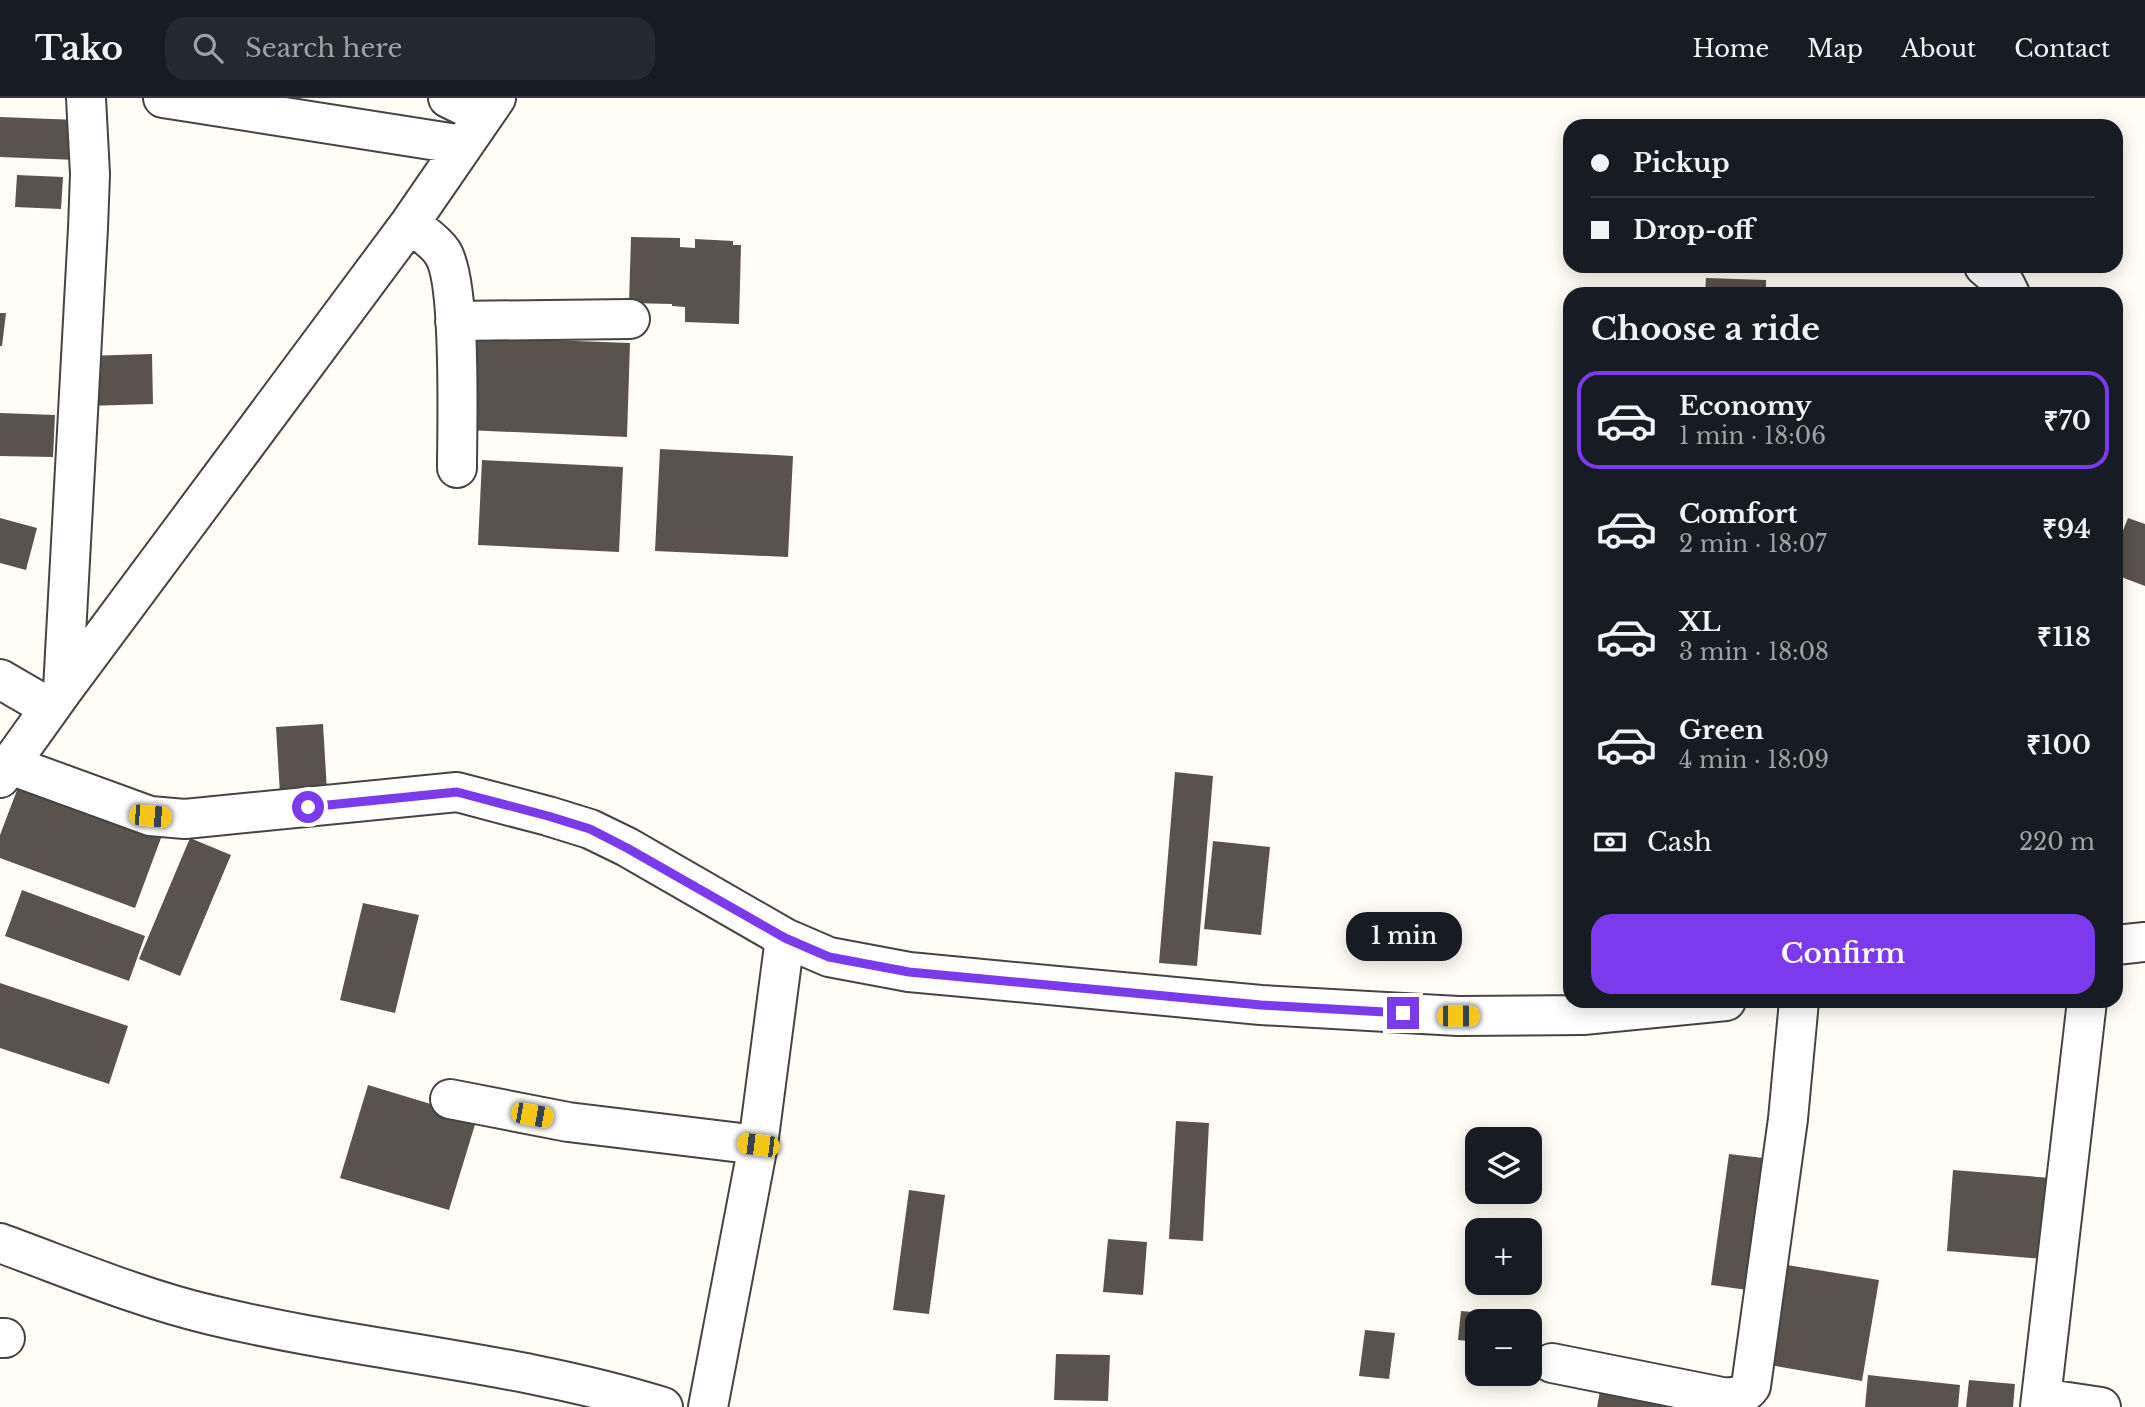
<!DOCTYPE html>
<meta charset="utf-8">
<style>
:root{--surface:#171b24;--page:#242831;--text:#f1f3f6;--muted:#9ea1a6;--line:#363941;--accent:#7c3aed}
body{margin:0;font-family:"Libre Baskerville",serif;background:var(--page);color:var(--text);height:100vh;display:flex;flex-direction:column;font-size:26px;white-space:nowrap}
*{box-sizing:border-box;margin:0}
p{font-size:23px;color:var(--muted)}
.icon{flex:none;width:38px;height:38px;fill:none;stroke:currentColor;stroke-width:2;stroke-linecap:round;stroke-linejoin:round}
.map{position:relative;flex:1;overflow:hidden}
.side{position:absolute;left:1563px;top:189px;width:560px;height:721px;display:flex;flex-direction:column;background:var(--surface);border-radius:21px;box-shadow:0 4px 18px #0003}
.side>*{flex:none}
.guide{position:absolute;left:1563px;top:21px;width:560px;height:154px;border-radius:21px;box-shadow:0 4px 18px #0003;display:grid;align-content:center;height:154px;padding:0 28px;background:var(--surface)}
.buttons{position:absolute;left:1465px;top:1029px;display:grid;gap:14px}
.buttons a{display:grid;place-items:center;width:77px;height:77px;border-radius:14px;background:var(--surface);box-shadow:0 4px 18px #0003;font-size:35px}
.end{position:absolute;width:32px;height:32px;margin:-16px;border:9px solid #7c3aed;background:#fff;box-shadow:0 0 0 4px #fff}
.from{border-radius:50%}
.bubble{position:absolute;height:49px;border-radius:21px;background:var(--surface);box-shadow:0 4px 18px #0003;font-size:23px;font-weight:600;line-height:49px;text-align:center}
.car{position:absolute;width:21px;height:42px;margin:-21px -10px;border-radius:9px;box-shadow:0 0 5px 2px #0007;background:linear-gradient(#f5c518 24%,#345 0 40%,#f5c518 0 76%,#345 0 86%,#f5c518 0)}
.guide b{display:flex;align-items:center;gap:24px;height:66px;font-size:26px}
.guide b+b{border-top:2px solid var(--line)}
.guide i{width:18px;height:18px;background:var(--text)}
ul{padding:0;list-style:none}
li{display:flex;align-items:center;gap:21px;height:98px;margin:0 14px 10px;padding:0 14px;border:4px solid transparent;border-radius:21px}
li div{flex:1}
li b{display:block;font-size:26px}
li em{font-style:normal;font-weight:600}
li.selected{border-color:var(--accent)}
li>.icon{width:63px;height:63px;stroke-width:1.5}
h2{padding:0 28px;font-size:32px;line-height:84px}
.pay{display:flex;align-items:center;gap:18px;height:77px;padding:0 28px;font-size:26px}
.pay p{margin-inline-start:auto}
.button{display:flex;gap:14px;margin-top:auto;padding:14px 28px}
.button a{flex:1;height:80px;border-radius:21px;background:var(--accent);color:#fff;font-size:28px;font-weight:600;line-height:80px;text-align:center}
header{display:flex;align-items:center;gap:42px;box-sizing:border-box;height:98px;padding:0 35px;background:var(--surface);border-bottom:2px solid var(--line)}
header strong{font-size:33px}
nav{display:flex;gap:38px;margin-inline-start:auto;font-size:24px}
.search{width:490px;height:63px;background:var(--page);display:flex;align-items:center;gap:18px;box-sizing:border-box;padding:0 24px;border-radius:21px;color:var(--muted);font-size:26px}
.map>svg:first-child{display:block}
</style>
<header>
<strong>Tako</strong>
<div class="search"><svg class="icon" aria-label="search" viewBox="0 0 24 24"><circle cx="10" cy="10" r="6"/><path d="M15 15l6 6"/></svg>Search here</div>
<nav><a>Home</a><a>Map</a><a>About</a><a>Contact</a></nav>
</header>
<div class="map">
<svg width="2145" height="1309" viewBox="0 0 2145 1309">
<rect width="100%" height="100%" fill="#fffdf5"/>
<path fill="#5a524d" d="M 0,19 L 78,22 L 77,62 L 0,59 Z
M 17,77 L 63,79 L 61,111 L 15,109 Z
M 631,139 L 680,140 L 680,149 L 695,150 L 695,141 L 733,143 L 733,147 L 741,147 L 739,226 L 685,224 L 685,209 L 672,208 L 672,206 L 629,205 Z
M 1706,180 L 1766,182 L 1766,196 L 1705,196 Z
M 0,215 L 6,215 L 2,248 L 0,248 Z
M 470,239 L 630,245 L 627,339 L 466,332 Z
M 152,256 L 153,306 L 85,308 L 84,258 Z
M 0,315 L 55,317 L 53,359 L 0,358 Z
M 660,351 L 793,358 L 788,459 L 655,453 Z
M 482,362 L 623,369 L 619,454 L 478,447 Z
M 0,420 L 37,430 L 26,472 L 0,465 Z
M 2128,420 L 2145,426 L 2145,488 L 2116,477 L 2116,450 Z
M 323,626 L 327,693 L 280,696 L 276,629 Z
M 1175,674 L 1213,678 L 1197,868 L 1159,865 Z
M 22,679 L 164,732 L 135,810 L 0,760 L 0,737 Z
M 190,740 L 231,757 L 180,878 L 139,861 Z
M 1213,743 L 1270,749 L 1261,837 L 1204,831 Z
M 22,792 L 145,838 L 129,883 L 5,838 Z
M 363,805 L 419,817 L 395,915 L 340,902 Z
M 0,885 L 128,928 L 109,986 L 0,950 Z
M 368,987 L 477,1020 L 449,1112 L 340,1080 Z
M 1176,1023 L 1209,1025 L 1203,1143 L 1169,1141 Z
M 1729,1056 L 1772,1061 L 1755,1193 L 1711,1187 Z
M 1953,1072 L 2051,1080 L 2044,1161 L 1947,1153 Z
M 909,1092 L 945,1097 L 929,1216 L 893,1212 Z
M 1108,1141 L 1147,1144 L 1143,1197 L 1103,1194 Z
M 1781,1166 L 1879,1182 L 1862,1283 L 1764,1266 Z
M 1461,1213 L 1507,1217 L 1507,1223 L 1477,1223 L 1477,1244 L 1458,1242 Z
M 1365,1232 L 1395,1235 L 1389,1281 L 1359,1278 Z
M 1056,1256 L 1110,1257 L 1108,1303 L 1054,1302 Z
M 1868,1277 L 1960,1287 L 1958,1309 L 1865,1309 Z
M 1602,1282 L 1703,1309 L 1597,1309 Z
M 1969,1282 L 2015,1286 L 2013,1309 L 1966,1309 Z"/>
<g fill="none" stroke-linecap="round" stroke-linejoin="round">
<defs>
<path id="minor" d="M 163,0 L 463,47
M 448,0 L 483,17
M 410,125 C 420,134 435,143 442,154 C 462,182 457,329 457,370
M 1984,168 L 2005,186 L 2010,196
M 455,223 L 630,221
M 0,581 L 50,610
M 63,592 L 88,130 L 90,76 L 86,0
M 10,667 L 150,718 L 185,721 L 457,694 L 548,718 L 590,731 L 627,749 L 785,840 L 829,859 L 909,874 L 1261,907 L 1458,918 L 1583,917 L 1726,903
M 0,680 L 63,592 L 410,125 L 496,0
M 2116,847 L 2145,844
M 450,1001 L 568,1024 L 758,1047
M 0,1145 C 69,1170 139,1200 211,1217 C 360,1253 516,1263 663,1309
M 0,1240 L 5,1240
M 1552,1265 L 1722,1299 C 1735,1300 1744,1298 1751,1288 L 1788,1021 L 1799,903
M 2041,1300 L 2101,1309
M 708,1309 L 758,1047 L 785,840
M 2040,1309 L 2087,903"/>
</defs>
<use href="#minor" stroke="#444" stroke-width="42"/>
<use href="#minor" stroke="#fff" stroke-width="38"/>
</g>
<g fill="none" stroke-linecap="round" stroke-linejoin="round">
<path stroke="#7c3aed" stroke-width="9" d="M 308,709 L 457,694 L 548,718 L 590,731 L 627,750 L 785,840 L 829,859 L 909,874 L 1261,907 L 1403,915"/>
</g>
</svg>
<div class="buttons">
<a><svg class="icon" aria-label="layers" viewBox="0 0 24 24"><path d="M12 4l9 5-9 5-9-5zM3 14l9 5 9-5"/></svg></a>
<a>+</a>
<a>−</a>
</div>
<i class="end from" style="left:308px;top:709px"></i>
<i class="end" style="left:1403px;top:915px"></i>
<div class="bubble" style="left:1346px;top:814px;width:116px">1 min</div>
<i class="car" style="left:150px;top:718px;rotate:95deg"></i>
<i class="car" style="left:1458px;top:918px;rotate:90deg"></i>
<i class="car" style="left:532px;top:1017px;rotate:100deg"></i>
<i class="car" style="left:758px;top:1047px;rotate:277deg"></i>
<div class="guide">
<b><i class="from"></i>Pickup</b>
<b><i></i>Drop-off</b>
</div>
<section class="side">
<h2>Choose a ride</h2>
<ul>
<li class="selected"><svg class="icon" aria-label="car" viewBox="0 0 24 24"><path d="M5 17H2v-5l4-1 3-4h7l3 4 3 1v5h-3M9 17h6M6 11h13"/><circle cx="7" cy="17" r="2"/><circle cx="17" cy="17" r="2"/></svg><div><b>Economy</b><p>1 min · 18:06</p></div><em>₹70</em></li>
<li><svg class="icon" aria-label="car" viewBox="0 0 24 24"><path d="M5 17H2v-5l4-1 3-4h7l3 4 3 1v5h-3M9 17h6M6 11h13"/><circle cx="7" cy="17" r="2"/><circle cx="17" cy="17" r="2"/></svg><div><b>Comfort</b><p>2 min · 18:07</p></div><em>₹94</em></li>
<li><svg class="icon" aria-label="car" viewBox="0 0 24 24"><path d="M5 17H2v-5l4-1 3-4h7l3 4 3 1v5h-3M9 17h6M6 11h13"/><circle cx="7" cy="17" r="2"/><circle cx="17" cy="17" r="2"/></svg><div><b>XL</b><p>3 min · 18:08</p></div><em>₹118</em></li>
<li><svg class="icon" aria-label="car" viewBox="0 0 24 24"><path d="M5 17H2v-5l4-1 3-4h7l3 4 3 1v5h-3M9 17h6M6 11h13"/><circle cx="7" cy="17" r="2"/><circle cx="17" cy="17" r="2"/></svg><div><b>Green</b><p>4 min · 18:09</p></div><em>₹100</em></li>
</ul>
<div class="pay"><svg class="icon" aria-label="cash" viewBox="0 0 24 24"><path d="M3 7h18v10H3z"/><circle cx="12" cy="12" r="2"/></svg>Cash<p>220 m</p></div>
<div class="button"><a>Confirm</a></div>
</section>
</div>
